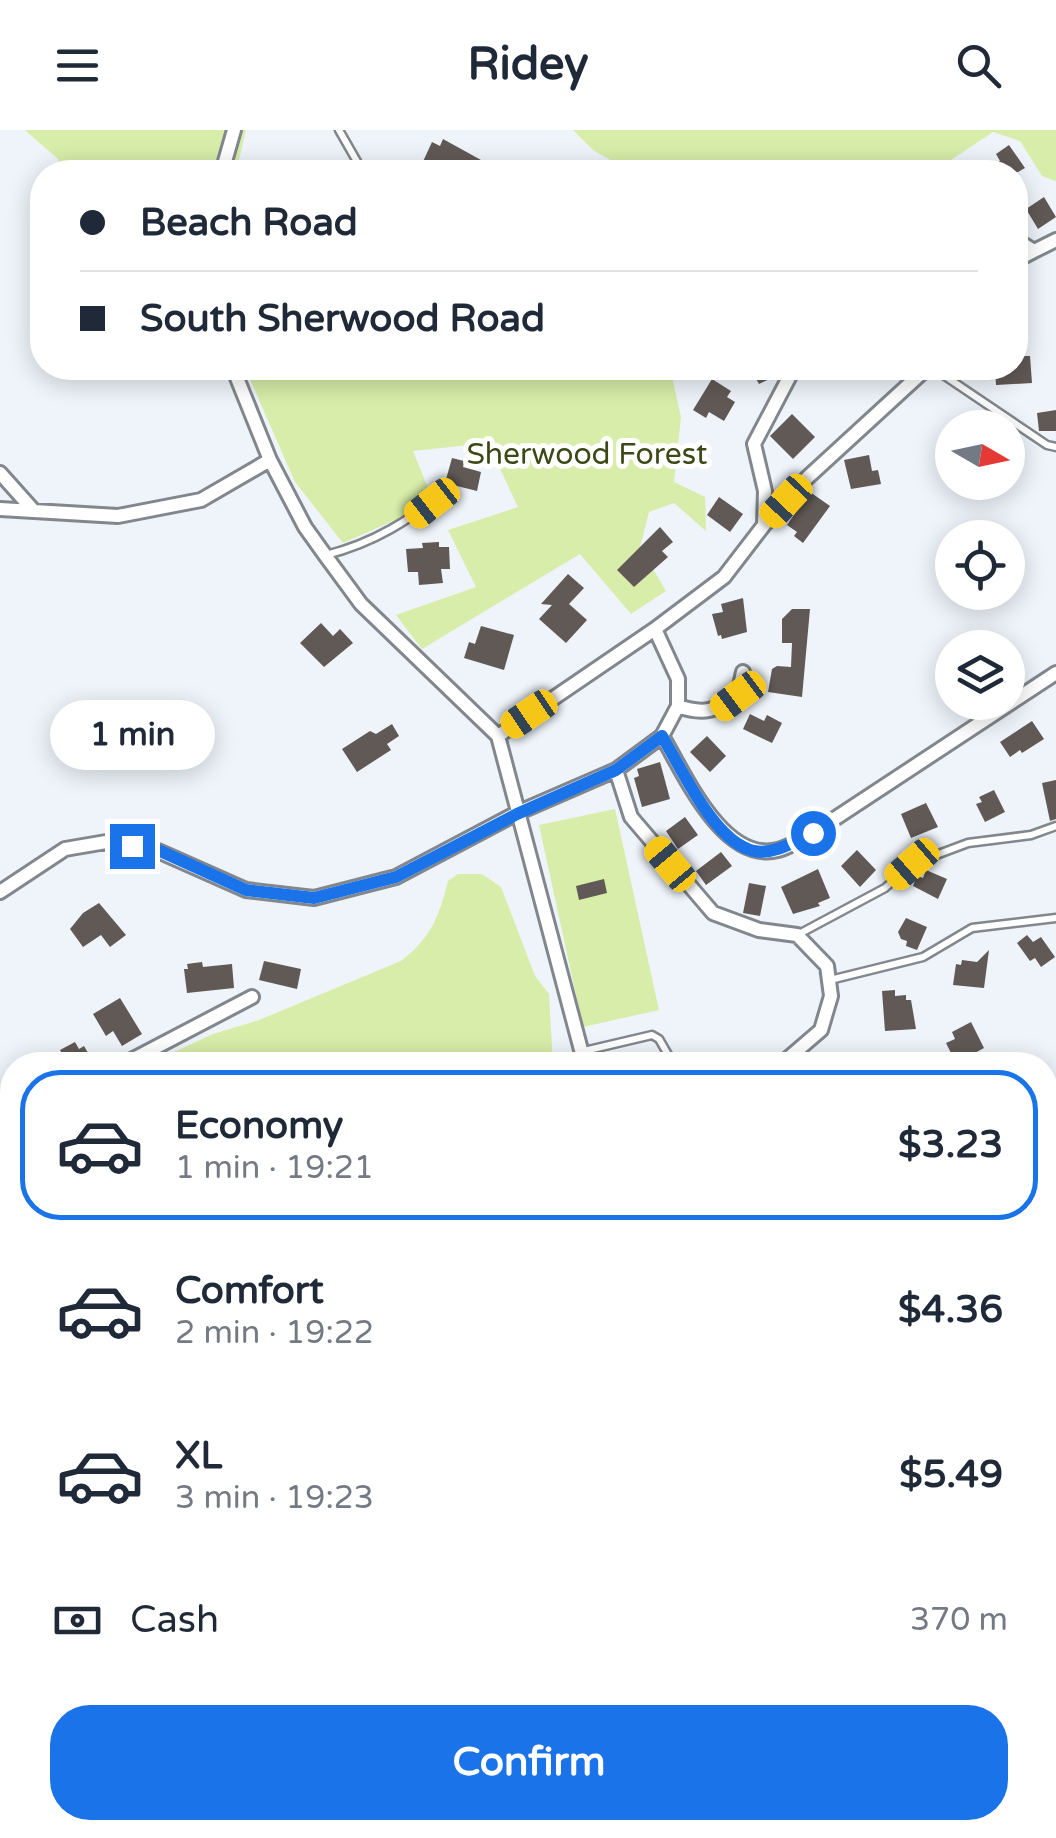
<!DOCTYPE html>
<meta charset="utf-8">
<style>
:root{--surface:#fff;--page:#f2f2f3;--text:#1f2937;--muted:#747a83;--line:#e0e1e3;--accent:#1a73e8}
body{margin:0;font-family:"Varela Round",sans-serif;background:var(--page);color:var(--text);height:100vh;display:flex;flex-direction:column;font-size:38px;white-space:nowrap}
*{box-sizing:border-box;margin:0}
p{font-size:32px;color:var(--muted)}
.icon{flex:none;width:55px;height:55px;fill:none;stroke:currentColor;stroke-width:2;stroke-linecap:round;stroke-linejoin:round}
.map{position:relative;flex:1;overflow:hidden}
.drawer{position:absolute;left:0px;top:922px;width:1058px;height:788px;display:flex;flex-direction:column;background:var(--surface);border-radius:40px 40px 0 0;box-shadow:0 5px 25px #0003}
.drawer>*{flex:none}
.hud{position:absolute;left:30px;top:30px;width:998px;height:220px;border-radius:40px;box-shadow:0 5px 25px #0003;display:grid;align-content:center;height:220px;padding:0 50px;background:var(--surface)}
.needle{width:65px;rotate:99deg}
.fabs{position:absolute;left:935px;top:280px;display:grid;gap:20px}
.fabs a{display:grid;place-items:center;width:90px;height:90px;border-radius:50%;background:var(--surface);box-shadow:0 5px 25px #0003;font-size:50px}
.end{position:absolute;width:45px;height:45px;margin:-22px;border:12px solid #1a73e8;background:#fff;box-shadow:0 0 0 5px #fff}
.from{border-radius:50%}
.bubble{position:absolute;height:70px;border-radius:35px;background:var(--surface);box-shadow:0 5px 25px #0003;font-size:32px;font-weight:800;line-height:70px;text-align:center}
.car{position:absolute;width:30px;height:60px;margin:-30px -15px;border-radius:12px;box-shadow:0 0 8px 2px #0007;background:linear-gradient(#f5c518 24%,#345 0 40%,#f5c518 0 76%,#345 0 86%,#f5c518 0)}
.hud b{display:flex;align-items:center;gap:35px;height:95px;font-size:38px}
.hud b+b{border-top:2px solid var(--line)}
.hud i{width:25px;height:25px;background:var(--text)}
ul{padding:18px 0 0;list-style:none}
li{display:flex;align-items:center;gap:30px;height:150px;margin:0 20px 15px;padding:0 30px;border:5px solid transparent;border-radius:40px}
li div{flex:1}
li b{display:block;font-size:38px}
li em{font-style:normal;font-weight:800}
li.on{border-color:var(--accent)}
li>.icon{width:90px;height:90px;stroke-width:1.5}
.pay{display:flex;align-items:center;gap:25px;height:110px;padding:0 50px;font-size:38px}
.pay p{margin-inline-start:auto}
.action{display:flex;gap:20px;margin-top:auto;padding:20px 50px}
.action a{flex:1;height:115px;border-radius:40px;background:var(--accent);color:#fff;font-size:40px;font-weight:800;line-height:115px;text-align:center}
header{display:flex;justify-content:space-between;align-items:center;height:130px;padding:0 50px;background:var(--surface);font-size:45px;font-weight:800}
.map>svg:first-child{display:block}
</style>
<header><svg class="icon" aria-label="menu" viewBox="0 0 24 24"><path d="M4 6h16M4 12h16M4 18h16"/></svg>Ridey<svg class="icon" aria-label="search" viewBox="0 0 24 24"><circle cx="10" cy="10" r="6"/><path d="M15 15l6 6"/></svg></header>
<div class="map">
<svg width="1056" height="1708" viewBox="0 0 1056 1708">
<rect width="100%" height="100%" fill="#eef4fa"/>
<path fill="#d7eda9" d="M 25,0 L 246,0 L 236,42 L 61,42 L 58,29 Z
M 573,0 L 1056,0 L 1056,51 L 1042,46 L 1020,11 L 993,2 L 933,42 L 631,42 L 593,20 Z
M 245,238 L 670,238 L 681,287 L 674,352 L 705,367 L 706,401 L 674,373 L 649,382 L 640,417 L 666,461 L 631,484 L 580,424 L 422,519 L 396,485 L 476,457 L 448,400 L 518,377 L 488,313 L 413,321 L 434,373 L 343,413 L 295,352 Z
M 615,679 L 659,880 L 583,897 L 539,695 Z
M 458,744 L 482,744 L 501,757 L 535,846 L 549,864 L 553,935 L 146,935 L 213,904 L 259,890 L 401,831 C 431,808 439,787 448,751 Z
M 12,1007 L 12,1117 L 0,1104 L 0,1022 Z
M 376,1698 L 722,1698 L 722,1708 L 365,1708 Z"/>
<path fill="#605956" d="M 443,9 L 481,30 L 475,42 L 467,39 L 466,42 L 431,42 L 420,38 L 432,12 L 440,16 Z
M 1009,15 L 1025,38 L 1018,42 L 1003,42 L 997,33 L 1000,31 L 996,24 Z
M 1044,67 L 1056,87 L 1038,99 L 1026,79 Z
M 1015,226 L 1030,226 L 1032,253 L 996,255 L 995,238 L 1015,238 Z
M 750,238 L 783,238 L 780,244 L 759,254 Z
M 712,249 L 731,261 L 727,267 L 735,272 L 724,291 L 709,282 L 706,288 L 693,280 Z
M 1056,280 L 1056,301 L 1039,301 L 1037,283 Z
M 792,284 L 815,307 L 793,329 L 770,306 Z
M 869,325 L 872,341 L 878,340 L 881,354 L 851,359 L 844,330 Z
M 452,328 L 464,331 L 463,337 L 481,342 L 477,361 L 445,353 Z
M 810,362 L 830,376 L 803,413 L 794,406 L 797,402 L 787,395 Z
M 719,367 L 743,384 L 730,402 L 707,385 Z
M 660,397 L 673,412 L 662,421 L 668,427 L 634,457 L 617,440 Z
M 439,412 L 439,417 L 449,417 L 450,439 L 441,439 L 443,453 L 419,455 L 418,442 L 408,442 L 406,419 L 423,418 L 422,413 Z
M 568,444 L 584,458 L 569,474 L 587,490 L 566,513 L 539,489 L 552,475 L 541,474 Z
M 743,468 L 747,502 L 722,509 L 721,505 L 718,506 L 712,484 L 723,482 L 721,474 Z
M 792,479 L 810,479 L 802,567 L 768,562 L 772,539 L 777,536 L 791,537 L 792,513 L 782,513 L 782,489 Z
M 321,493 L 333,506 L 340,499 L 353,513 L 324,537 L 300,513 Z
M 481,496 L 514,505 L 504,540 L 464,528 L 469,512 L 475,514 Z
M 750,584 L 764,591 L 767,585 L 782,593 L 772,613 L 743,599 Z
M 1032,591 L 1044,609 L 1022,623 L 1020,620 L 1010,627 L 1000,612 Z
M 392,594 L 399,606 L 387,614 L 391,620 L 357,642 L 342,619 L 370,601 L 376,604 Z
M 707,606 L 726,626 L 710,642 L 690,622 Z
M 660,632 L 670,669 L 642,677 L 634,648 L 639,646 L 637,639 Z
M 1056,650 L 1056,689 L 1050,691 L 1042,653 Z
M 994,660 L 1005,682 L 985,692 L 976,674 L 982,672 L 979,667 Z
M 926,673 L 938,697 L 911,708 L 901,684 Z
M 685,687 L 698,705 L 678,719 L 666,701 Z
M 857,720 L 876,740 L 860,757 L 841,736 Z
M 721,722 L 732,736 L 706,755 L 696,741 Z
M 818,739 L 830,768 L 818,773 L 820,776 L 793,784 L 781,757 Z
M 926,740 L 947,749 L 938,769 L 913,756 L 917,746 L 923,748 Z
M 604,749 L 607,763 L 579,770 L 576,756 Z
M 749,753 L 766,756 L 760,786 L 743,783 Z
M 99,773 L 126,805 L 110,817 L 101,805 L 83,817 L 70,799 L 83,783 Z
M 906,788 L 927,797 L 917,820 L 906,816 L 907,811 L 901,809 L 898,802 Z
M 1027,805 L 1033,812 L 1041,807 L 1055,827 L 1041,837 L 1035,828 L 1030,831 L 1017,813 Z
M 989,820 L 984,858 L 953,855 L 956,834 L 961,835 L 962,830 L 977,832 Z
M 264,831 L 301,839 L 297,859 L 259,850 Z
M 202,832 L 203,837 L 232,834 L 234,858 L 187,863 L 184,839 L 188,839 L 187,834 Z
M 895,860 L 895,866 L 906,865 L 906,870 L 911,870 L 916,899 L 885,901 L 882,861 Z
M 120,868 L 142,904 L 122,916 L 113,901 L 106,906 L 93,884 Z
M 971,892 L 984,918 L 964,929 L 961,923 L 953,927 L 946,913 L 955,909 L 952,902 Z
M 75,912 L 79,919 L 84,916 L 95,935 L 68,935 L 60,920 Z
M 1056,1006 L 1056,1060 L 1050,1061 L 1045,1033 L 1045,1008 Z
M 0,1250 L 9,1263 L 12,1260 L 12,1283 L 5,1288 L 0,1281 Z
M 1,1370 L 12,1371 L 12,1408 L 0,1406 Z"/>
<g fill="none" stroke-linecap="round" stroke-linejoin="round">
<defs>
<path id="lane" d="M 339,0 L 363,42
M 933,238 L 1047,315 L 1056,317
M 326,425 C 374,413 410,390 448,359
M 799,804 L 885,758 L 912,734 L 968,713 L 1031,705 L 1056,696
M 830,850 L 923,827 L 972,798 L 1056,788
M 584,921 L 652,905 L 659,909 L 674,935
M 1045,1182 L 1050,1187
M 0,1563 L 12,1552"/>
<path id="street" d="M 222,42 L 234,0
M 1015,109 L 1034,121 L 1056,110
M 1015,131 L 1034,121
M 233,238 L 270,330 L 305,397 L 325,425 L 361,474 L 498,606 L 585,935
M 0,343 L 34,381
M 0,379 L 118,386 L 201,370 L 270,330
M 764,395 L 807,348 L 927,238
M 678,576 C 703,585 717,581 738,565 L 743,542
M 498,606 L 655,499 L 724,447 L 764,395 L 765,361 L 754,314 L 794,238
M 662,606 C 684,643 723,734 778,720 C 790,717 802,708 813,703 L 1056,543
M 616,640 L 631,687 L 713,783 L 759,800 L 797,805 L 827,836 L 831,866 L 821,900 L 785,931 L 773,935
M 0,762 L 65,719 L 106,712 L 158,721 L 246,760 L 314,768 L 396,747 L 517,683 L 616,640 L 662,606 L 678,576 L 678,549 L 655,499
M 122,935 L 252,867
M 0,998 L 12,992
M 1045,1077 L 1056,1075
M 0,1136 L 12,1155
M 0,1196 L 12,1171
M 0,1632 L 12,1612
M 265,1698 L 268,1708
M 937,1698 L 940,1708
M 133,1708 L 148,1704 L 216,1708
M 335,1708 L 349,1698
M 357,1708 L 361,1698
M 484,1708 L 487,1698
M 744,1708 L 744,1698"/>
</defs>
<use href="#lane" stroke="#81878c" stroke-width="11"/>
<use href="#street" stroke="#81878c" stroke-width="18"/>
<use href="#lane" stroke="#fff" stroke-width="6"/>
<use href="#street" stroke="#fff" stroke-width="12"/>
</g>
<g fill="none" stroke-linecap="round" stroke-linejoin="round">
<path stroke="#1a73e8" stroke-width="12" d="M 132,716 L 158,720 L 246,760 L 314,768 L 396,747 L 517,684 L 616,640 L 662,606 C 682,639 714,712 754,721 C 775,725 795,711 813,703"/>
</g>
<g text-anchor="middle" stroke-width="10" stroke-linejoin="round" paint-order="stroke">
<g font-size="30" fill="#3c4917" stroke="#fff">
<text x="587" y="334">Sherwood Forest</text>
</g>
</g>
</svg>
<div class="fabs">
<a><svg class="needle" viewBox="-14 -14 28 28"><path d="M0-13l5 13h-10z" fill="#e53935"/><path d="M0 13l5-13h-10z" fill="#747a83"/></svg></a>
<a><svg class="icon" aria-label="locate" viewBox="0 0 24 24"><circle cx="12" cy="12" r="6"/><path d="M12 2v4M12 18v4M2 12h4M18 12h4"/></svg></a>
<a><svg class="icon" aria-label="layers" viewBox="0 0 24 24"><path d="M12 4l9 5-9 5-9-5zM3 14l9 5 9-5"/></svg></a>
</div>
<i class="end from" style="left:813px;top:703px"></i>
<i class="end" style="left:132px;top:716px"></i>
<div class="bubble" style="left:50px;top:570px;width:165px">1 min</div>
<i class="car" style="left:786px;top:371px;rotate:223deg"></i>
<i class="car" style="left:432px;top:373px;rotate:232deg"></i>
<i class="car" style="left:738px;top:566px;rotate:233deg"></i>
<i class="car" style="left:529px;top:584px;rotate:236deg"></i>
<i class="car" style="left:670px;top:734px;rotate:320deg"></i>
<i class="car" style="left:912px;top:734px;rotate:229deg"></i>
<div class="hud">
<b><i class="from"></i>Beach Road</b>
<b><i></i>South Sherwood Road</b>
</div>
<section class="drawer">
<ul>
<li class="on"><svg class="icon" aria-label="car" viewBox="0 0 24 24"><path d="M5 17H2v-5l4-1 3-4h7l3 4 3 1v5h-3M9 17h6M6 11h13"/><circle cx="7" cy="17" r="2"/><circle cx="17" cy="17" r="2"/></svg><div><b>Economy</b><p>1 min · 19:21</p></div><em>$3.23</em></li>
<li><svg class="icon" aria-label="car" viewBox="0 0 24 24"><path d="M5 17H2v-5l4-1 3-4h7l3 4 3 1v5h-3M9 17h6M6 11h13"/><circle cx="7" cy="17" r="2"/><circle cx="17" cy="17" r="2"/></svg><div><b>Comfort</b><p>2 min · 19:22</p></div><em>$4.36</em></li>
<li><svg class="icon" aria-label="car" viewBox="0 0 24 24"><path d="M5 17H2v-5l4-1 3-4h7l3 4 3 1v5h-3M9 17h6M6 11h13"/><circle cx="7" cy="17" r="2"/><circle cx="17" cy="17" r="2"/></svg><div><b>XL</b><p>3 min · 19:23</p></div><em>$5.49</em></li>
</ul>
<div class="pay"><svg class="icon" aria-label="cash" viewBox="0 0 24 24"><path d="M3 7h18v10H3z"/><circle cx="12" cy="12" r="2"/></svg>Cash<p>370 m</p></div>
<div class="action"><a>Confirm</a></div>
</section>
</div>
